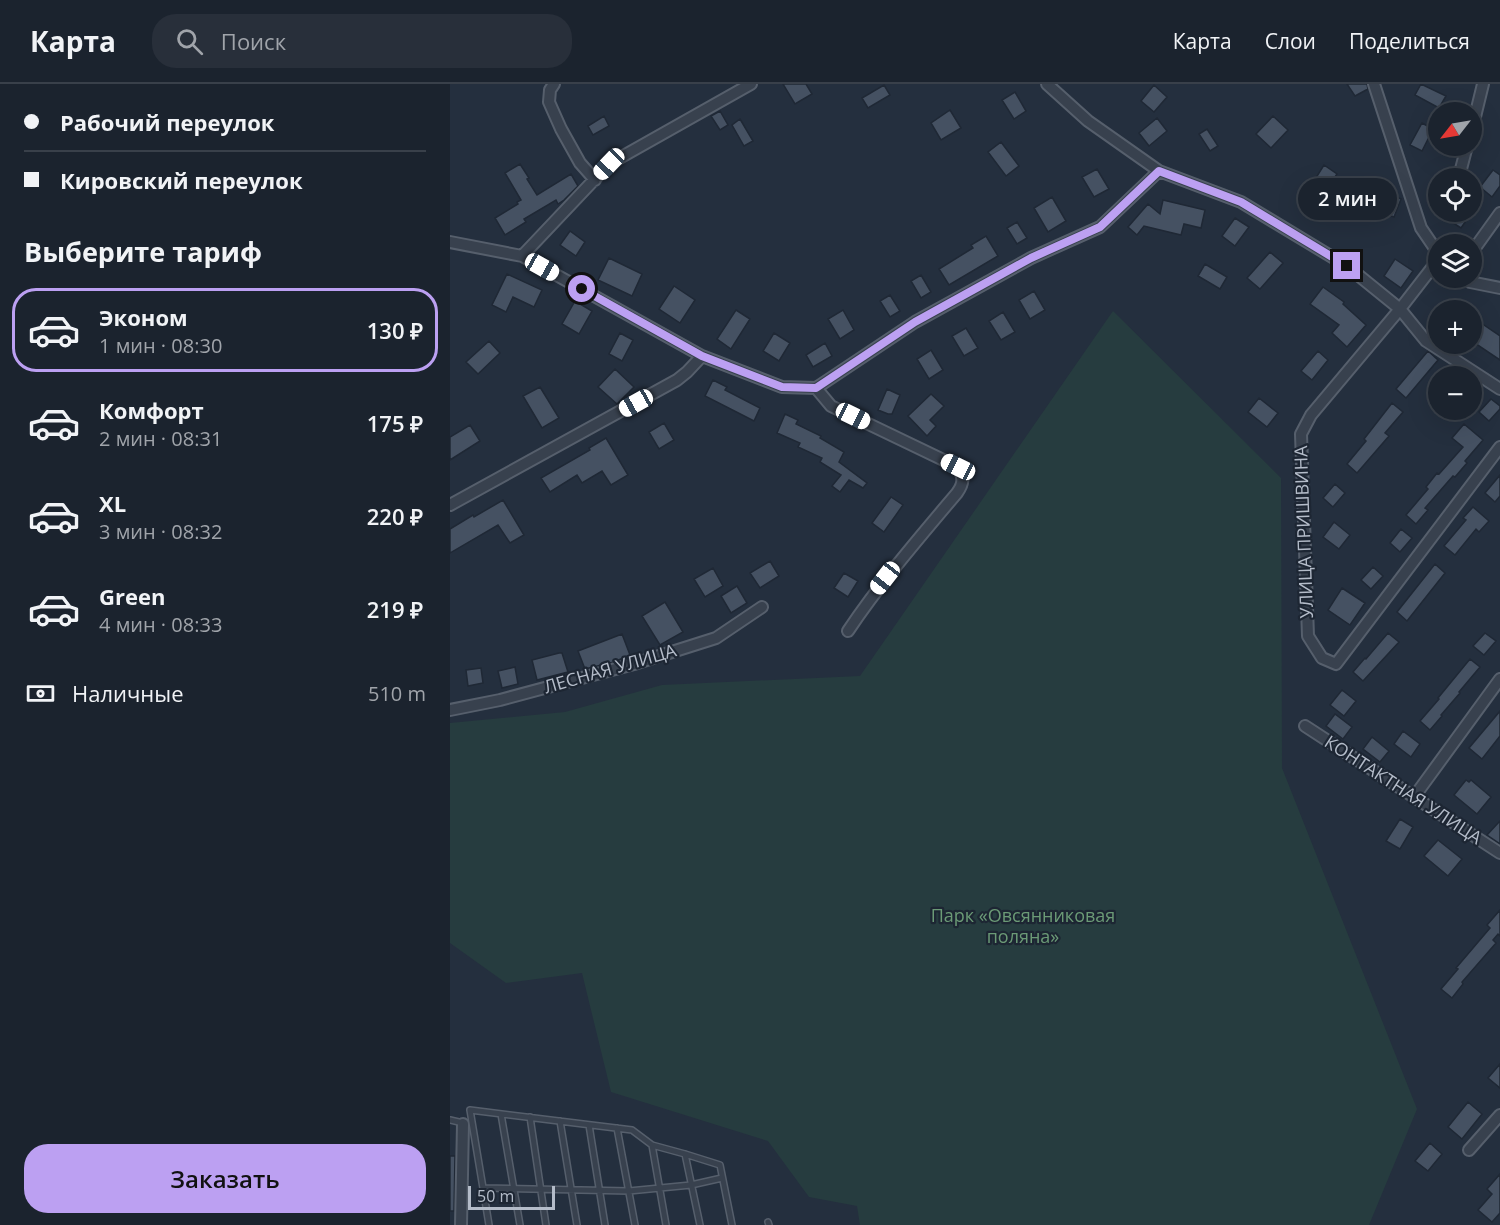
<!DOCTYPE html>
<html lang="ru">
<meta charset="utf-8">
<style>
:root{--surface:#1b232e;--page:#282f3a;--text:#f1f3f6;--muted:#a0a4aa;--line:#39404a;--accent:#bca0f2}
body{margin:0;font-family:"Open Sans",sans-serif;background:var(--page);color:var(--text);height:100vh;display:flex;flex-direction:column;font-size:22px;white-space:nowrap}
*{box-sizing:border-box;margin:0}
p{font-size:20px;color:var(--muted)}
.icon{flex:none;width:33px;height:33px;fill:none;stroke:currentColor;stroke-width:2;stroke-linecap:round;stroke-linejoin:round}
.map{position:relative;flex:1;overflow:hidden}
.panel{display:flex;flex-direction:column;background:var(--surface);width:450px}
.panel>*{flex:none}
.banner{display:grid;align-content:center;height:132px;padding:0 24px;background:var(--surface)}
.needle{width:39px;rotate:239deg}
.controls{position:absolute;left:978px;top:18px;display:grid;gap:12px}
.controls a{display:grid;place-items:center;width:54px;height:54px;border-radius:50%;background:var(--surface);box-shadow:0 6px 24px #0002,0 0 0 2px var(--line);font-size:30px}
.scale{position:absolute;left:18px;bottom:15px;width:87px;box-sizing:border-box;padding-left:6px;border:3px solid #b4bcc9;border-top:0;font-size:16px;line-height:21px;white-space:nowrap;color:#b4bcc9;-webkit-text-stroke:4px #1d2633;paint-order:stroke}
.end{position:absolute;width:27px;height:27px;margin:-14px;border:8px solid #bca0f2;background:#111;box-shadow:0 0 0 3px #111}
.from{border-radius:50%}
.bubble{position:absolute;height:42px;border-radius:21px;background:var(--surface);box-shadow:0 6px 24px #0002,0 0 0 2px var(--line);font-size:20px;font-weight:600;line-height:42px;text-align:center}
.car{position:absolute;width:18px;height:36px;margin:-18px -9px;border-radius:8px;box-shadow:0 0 4px 2px #0007;background:linear-gradient(#fff 24%,#345 0 40%,#fff 0 76%,#345 0 86%,#fff 0)}
.banner b{display:flex;align-items:center;gap:21px;height:57px;font-size:22px}
.banner b+b{border-top:2px solid var(--line)}
.banner i{width:15px;height:15px;background:var(--text)}
ul{padding:0;list-style:none}
li{display:flex;align-items:center;gap:18px;height:84px;margin:0 12px 9px;padding:0 12px;border:3px solid transparent;border-radius:24px}
li div{flex:1}
li b{display:block;font-size:22px}
li em{font-style:normal;font-weight:600}
li.on{border-color:var(--accent)}
li>.icon{width:54px;height:54px;stroke-width:1.5}
h2{padding:0 24px;font-size:27px;line-height:72px}
.pay{display:flex;align-items:center;gap:15px;height:66px;padding:0 24px;font-size:22px}
.pay p{margin-inline-start:auto}
.action{display:flex;gap:12px;margin-top:auto;padding:12px 24px}
.action a{flex:1;height:69px;border-radius:24px;background:var(--accent);color:#111;font-size:24px;font-weight:600;line-height:69px;text-align:center}
header{display:flex;align-items:center;gap:36px;box-sizing:border-box;height:84px;padding:0 30px;background:var(--surface);border-bottom:2px solid var(--line)}
header strong{font-size:28px}
nav{display:flex;gap:33px;margin-inline-start:auto;font-size:21px}
.search{width:420px;height:54px;background:var(--page);display:flex;align-items:center;gap:15px;box-sizing:border-box;padding:0 21px;border-radius:24px;color:var(--muted);font-size:22px}
main{display:flex;flex:1;min-height:0}
.map>svg:first-child{display:block}
</style>
<header>
<strong>Карта</strong>
<div class="search"><svg class="icon" aria-label="search" viewBox="0 0 24 24"><circle cx="10" cy="10" r="6"/><path d="M15 15l6 6"/></svg>Поиск</div>
<nav><a>Карта</a><a>Слои</a><a>Поделиться</a></nav>
</header>
<main>
<section class="panel">
<div class="banner">
<b><i class="from"></i>Рабочий переулок</b>
<b><i></i>Кировский переулок</b>
</div>
<h2>Выберите тариф</h2>
<ul>
<li class="on"><svg class="icon" aria-label="car" viewBox="0 0 24 24"><path d="M5 17H2v-5l4-1 3-4h7l3 4 3 1v5h-3M9 17h6M6 11h13"/><circle cx="7" cy="17" r="2"/><circle cx="17" cy="17" r="2"/></svg><div><b>Эконом</b><p>1 мин · 08:30</p></div><em>130 ₽</em></li>
<li><svg class="icon" aria-label="car" viewBox="0 0 24 24"><path d="M5 17H2v-5l4-1 3-4h7l3 4 3 1v5h-3M9 17h6M6 11h13"/><circle cx="7" cy="17" r="2"/><circle cx="17" cy="17" r="2"/></svg><div><b>Комфорт</b><p>2 мин · 08:31</p></div><em>175 ₽</em></li>
<li><svg class="icon" aria-label="car" viewBox="0 0 24 24"><path d="M5 17H2v-5l4-1 3-4h7l3 4 3 1v5h-3M9 17h6M6 11h13"/><circle cx="7" cy="17" r="2"/><circle cx="17" cy="17" r="2"/></svg><div><b>XL</b><p>3 мин · 08:32</p></div><em>220 ₽</em></li>
<li><svg class="icon" aria-label="car" viewBox="0 0 24 24"><path d="M5 17H2v-5l4-1 3-4h7l3 4 3 1v5h-3M9 17h6M6 11h13"/><circle cx="7" cy="17" r="2"/><circle cx="17" cy="17" r="2"/></svg><div><b>Green</b><p>4 мин · 08:33</p></div><em>219 ₽</em></li>
</ul>
<div class="pay"><svg class="icon" aria-label="cash" viewBox="0 0 24 24"><path d="M3 7h18v10H3z"/><circle cx="12" cy="12" r="2"/></svg>Наличные<p>510 m</p></div>
<div class="action"><a>Заказать</a></div>
</section>
<div class="map">
<svg width="1050" height="1141" viewBox="0 0 1050 1141">
<rect width="100%" height="100%" fill="#242f3e"/>
<path fill="#263c3f" d="M 663,227 L 831,394 L 832,684 L 967,1025 L 919,1141 L 410,1141 L 407,1122 L 359,1113 L 318,1057 L 161,1008 L 132,889 L 56,899 L 0,859 L 0,639 L 115,628 L 212,601 L 410,592 Z"/>
<path fill="#455162" stroke="#1f2835" stroke-width="1.5" d="M 333,0 L 356,0 L 362,10 L 345,20 Z
M 897,0 L 917,0 L 918,5 L 905,12 Z
M 971,0 L 996,12 L 989,24 L 965,11 Z
M 434,1 L 440,11 L 418,24 L 412,14 Z
M 704,1 L 717,13 L 704,28 L 691,17 Z
M 565,8 L 576,27 L 564,35 L 552,16 Z
M 500,26 L 511,44 L 491,56 L 481,39 Z
M 270,27 L 278,41 L 270,46 L 261,32 Z
M 154,32 L 159,42 L 143,51 L 138,42 Z
M 823,32 L 838,46 L 821,64 L 806,50 Z
M 707,34 L 717,47 L 699,62 L 689,49 Z
M 290,35 L 303,57 L 294,62 L 282,41 Z
M 972,39 L 983,45 L 972,67 L 960,61 Z
M 757,45 L 768,62 L 760,67 L 749,50 Z
M 551,58 L 569,82 L 556,92 L 538,68 Z
M 70,80 L 79,94 L 77,95 L 87,111 L 121,90 L 128,102 L 114,116 L 108,120 L 106,116 L 74,135 L 76,138 L 55,151 L 45,134 L 68,120 L 67,118 L 71,116 L 55,89 Z
M 874,81 L 887,90 L 875,108 L 862,100 Z
M 647,85 L 659,105 L 644,113 L 632,93 Z
M 1043,86 L 1050,91 L 1050,102 L 1042,113 L 1030,103 Z
M 935,108 L 951,115 L 944,133 L 928,127 Z
M 602,113 L 616,137 L 598,148 L 584,124 Z
M 713,116 L 755,126 L 751,144 L 734,140 L 731,151 L 694,142 L 687,151 L 678,143 L 698,120 L 710,130 Z
M 986,128 L 1022,128 L 1011,144 Z
M 785,134 L 799,143 L 785,162 L 772,152 Z
M 567,138 L 577,154 L 567,160 L 557,144 Z
M 120,147 L 135,158 L 126,172 L 110,161 Z
M 536,152 L 548,172 L 499,201 L 489,185 L 523,164 L 521,161 Z
M 820,168 L 833,179 L 810,205 L 797,194 Z
M 159,174 L 192,190 L 182,212 L 148,196 Z
M 945,175 L 963,187 L 951,204 L 934,192 Z
M 755,180 L 777,193 L 770,205 L 748,192 Z
M 57,190 L 92,206 L 84,223 L 63,213 L 56,228 L 42,221 Z
M 471,191 L 481,208 L 471,214 L 461,197 Z
M 224,202 L 245,216 L 230,239 L 209,225 Z
M 873,203 L 894,218 L 893,220 L 916,241 L 897,263 L 882,249 L 889,241 L 860,220 Z
M 584,207 L 595,226 L 580,235 L 569,216 Z
M 440,211 L 450,227 L 440,233 L 430,217 Z
M 125,217 L 142,227 L 129,250 L 112,240 Z
M 286,226 L 300,235 L 281,265 L 267,255 Z
M 393,226 L 404,246 L 390,255 L 378,235 Z
M 553,228 L 565,248 L 551,256 L 539,237 Z
M 1028,237 L 1050,252 L 1050,276 L 1022,257 L 1022,246 Z
M 516,244 L 528,264 L 514,272 L 502,252 Z
M 170,249 L 183,256 L 172,277 L 159,270 Z
M 324,249 L 340,259 L 329,277 L 313,267 Z
M 39,257 L 50,269 L 28,290 L 16,278 Z
M 375,259 L 382,272 L 363,283 L 356,271 Z
M 481,266 L 493,286 L 479,295 L 467,275 Z
M 868,267 L 878,276 L 862,296 L 851,287 Z
M 978,267 L 988,276 L 956,314 L 946,305 Z
M 165,285 L 184,303 L 167,320 L 148,303 Z
M 263,296 L 277,303 L 275,306 L 310,324 L 304,337 L 255,312 Z
M 90,303 L 109,334 L 92,344 L 73,312 Z
M 437,305 L 450,311 L 442,330 L 438,330 L 428,326 Z
M 481,310 L 494,322 L 480,336 L 486,342 L 477,352 L 458,332 Z
M 809,314 L 828,329 L 817,343 L 798,328 Z
M 1041,315 L 1050,322 L 1050,325 L 1039,337 L 1029,328 Z
M 942,319 L 953,328 L 935,349 L 939,352 L 907,389 L 897,380 L 916,357 L 914,355 Z
M 335,330 L 348,336 L 346,340 L 371,352 L 370,354 L 394,368 L 389,378 L 417,399 L 413,404 L 399,396 L 390,408 L 382,402 L 391,391 L 370,378 L 372,374 L 348,363 L 350,359 L 327,349 Z
M 214,339 L 224,356 L 209,365 L 199,348 Z
M 1014,340 L 1033,356 L 1015,377 L 1017,379 L 1005,393 L 1003,392 L 975,424 L 978,426 L 966,440 L 956,431 L 978,405 L 976,403 L 987,389 L 989,390 L 1013,363 L 1002,354 Z
M 20,341 L 30,357 L 0,376 L 0,353 Z
M 156,354 L 178,391 L 161,401 L 152,387 L 132,399 L 127,391 L 100,408 L 91,394 L 140,366 L 139,364 Z
M 1050,391 L 1050,412 L 1045,418 L 1035,409 Z
M 885,400 L 895,409 L 883,423 L 873,414 Z
M 441,413 L 453,421 L 434,448 L 422,439 Z
M 53,416 L 74,451 L 60,459 L 48,441 L 0,469 L 0,445 L 23,431 L 24,433 Z
M 1023,423 L 1039,437 L 1029,448 L 1026,445 L 1005,471 L 994,462 L 1016,436 L 1013,434 Z
M 884,438 L 900,451 L 889,465 L 873,453 Z
M 951,445 L 962,454 L 950,468 L 940,459 Z
M 320,477 L 329,492 L 310,504 L 300,489 Z
M 985,480 L 995,489 L 957,537 L 947,528 Z
M 923,483 L 933,492 L 921,505 L 911,496 Z
M 263,484 L 273,502 L 255,513 L 244,495 Z
M 394,489 L 408,497 L 398,513 L 384,504 Z
M 287,502 L 297,519 L 281,529 L 271,512 Z
M 892,504 L 915,519 L 900,541 L 878,526 Z
M 215,518 L 233,548 L 210,561 L 192,532 Z
M 938,549 L 949,558 L 913,597 L 903,588 L 915,574 L 916,575 Z
M 1035,549 L 1046,557 L 1034,571 L 1023,562 Z
M 172,550 L 180,571 L 164,578 L 135,585 L 128,567 Z
M 109,569 L 112,569 L 118,588 L 87,596 L 82,576 Z
M 1020,575 L 1030,583 L 1009,608 L 1010,609 L 991,631 L 992,632 L 980,646 L 970,637 L 989,615 L 988,614 Z
M 65,583 L 68,600 L 52,604 L 48,587 Z
M 31,584 L 33,599 L 18,602 L 16,586 Z
M 892,606 L 906,617 L 894,632 L 880,621 Z
M 1050,627 L 1050,652 L 1032,675 L 1019,664 Z
M 885,630 L 902,643 L 893,655 L 876,642 Z
M 953,647 L 970,660 L 961,673 L 944,660 Z
M 922,653 L 939,667 L 930,678 L 913,665 Z
M 1016,696 L 1019,698 L 1021,696 L 1041,713 L 1027,730 L 1004,711 Z
M 950,735 L 963,743 L 950,765 L 936,757 Z
M 1050,737 L 1050,760 L 1037,751 Z
M 988,756 L 1012,775 L 998,792 L 974,772 Z
M 1050,826 L 1050,852 L 1048,850 L 1043,856 L 1046,859 L 1012,898 L 1013,900 L 1002,914 L 991,905 L 1008,885 L 1006,884 L 1040,844 L 1037,841 Z
M 1050,980 L 1050,1004 L 1038,994 Z
M 1018,1018 L 1032,1030 L 1012,1055 L 998,1043 Z
M 980,1059 L 992,1070 L 978,1087 L 965,1077 Z
M 0,1072 L 5,1072 L 4,1127 L 0,1127 Z
M 1050,1090 L 1050,1129 L 1042,1138 L 1028,1126 L 1042,1110 L 1037,1105 Z"/>
<g fill="none" stroke-linecap="round" stroke-linejoin="round">
<defs>
<path id="service" d="M 51,1030 L 70,1141
M 80,1033 L 96,1141
M 0,1036 L 13,1039
M 110,1037 L 127,1141
M 139,1041 L 155,1141
M 167,1044 L 185,1141
M 202,1061 L 216,1141
M 235,1070 L 250,1141
M 33,1104 L 20,1026 L 182,1046 L 202,1061 L 235,1070 L 270,1081 L 282,1141
M 318,1138 L 319,1141
M 39,1141 L 33,1104 L 179,1107 L 241,1101 L 272,1094"/>
<path id="minor" d="M 104,0 L 100,6 L 99,18 L 111,45 L 130,79 L 145,96
M 597,0 L 638,37 L 709,87 L 791,118 L 897,182 L 950,225 L 976,257 L 1050,305
M 924,0 L 971,144 L 988,169
M 1022,45 L 1033,0
M 1011,85 L 1017,62
M 0,158 L 72,172 L 252,272 L 332,303 L 366,304 L 381,322 L 508,383 C 514,394 514,399 507,409 C 469,454 431,498 398,547
M 1022,168 L 1050,129
M 72,172 L 159,80 L 301,0
M 988,176 L 950,225 L 861,331 L 851,350 L 858,552 L 872,574 L 886,580 L 1050,363
M 1014,194 L 1020,198 L 1050,204
M 366,304 L 465,238 L 581,174 L 650,143 L 709,87
M 0,421 L 227,296 L 237,288 L 252,272
M 0,626 L 50,616 L 184,580 L 266,554 L 312,523
M 855,642 L 1050,769
M 964,713 L 1050,595
M 1019,1066 L 1050,1031
M 11,1141 L 13,1040"/>
</defs>
<use href="#service" stroke="#565f6c" stroke-width="8"/>
<use href="#minor" stroke="#565f6c" stroke-width="14"/>
<use href="#service" stroke="#38414e" stroke-width="5"/>
<use href="#minor" stroke="#38414e" stroke-width="10"/>
</g>
<g fill="none" stroke-linecap="round" stroke-linejoin="round">
<path stroke="#bca0f2" stroke-width="8" d="M 132,205 L 252,272 L 332,303 L 366,304 L 465,238 L 581,174 L 650,143 L 709,87 L 791,118 L 897,182"/>
</g>
<g text-anchor="middle" stroke-width="4.5" stroke-linejoin="round" paint-order="stroke">
<g font-size="18" fill="#b4bcc9" stroke="#1d2633">
<text transform="translate(854 448) rotate(-92)" y="6">УЛИЦА ПРИШВИНА</text>
<text transform="translate(160 585) rotate(-16)" y="6">ЛЕСНАЯ УЛИЦА</text>
<text transform="translate(953 706) rotate(33)" y="6">КОНТАКТНАЯ УЛИЦА</text>
</g>
<g font-size="18" fill="#6b9a76" stroke="#1d2633">
<text x="573" y="838">Парк «Овсянниковая<tspan x="573" dy="21">поляна»</tspan></text>
</g>
</g>
</svg>
<div class="controls">
<a><svg class="needle" viewBox="-14 -14 28 28"><path d="M0-13l5 13h-10z" fill="#e53935"/><path d="M0 13l5-13h-10z" fill="#a0a4aa"/></svg></a>
<a><svg class="icon" aria-label="locate" viewBox="0 0 24 24"><circle cx="12" cy="12" r="6"/><path d="M12 2v4M12 18v4M2 12h4M18 12h4"/></svg></a>
<a><svg class="icon" aria-label="layers" viewBox="0 0 24 24"><path d="M12 4l9 5-9 5-9-5zM3 14l9 5 9-5"/></svg></a>
<a>+</a>
<a>−</a>
</div>
<div class="scale">50 m</div>
<i class="end from" style="left:132px;top:205px"></i>
<i class="end" style="left:897px;top:182px"></i>
<div class="bubble" style="left:848px;top:94px;width:99px">2 мин</div>
<i class="car" style="left:159px;top:80px;rotate:224deg"></i>
<i class="car" style="left:92px;top:183px;rotate:119deg"></i>
<i class="car" style="left:186px;top:319px;rotate:241deg"></i>
<i class="car" style="left:403px;top:332px;rotate:116deg"></i>
<i class="car" style="left:508px;top:383px;rotate:296deg"></i>
<i class="car" style="left:435px;top:494px;rotate:218deg"></i>
</div>
</main>
